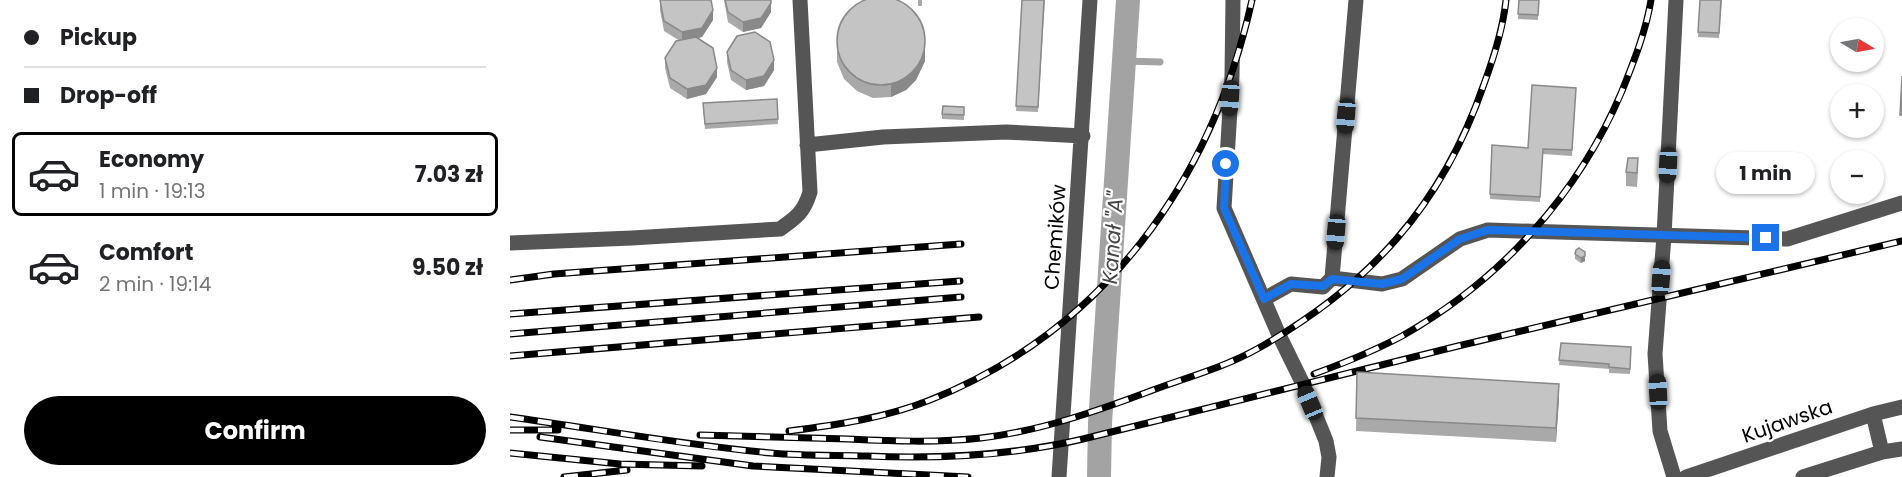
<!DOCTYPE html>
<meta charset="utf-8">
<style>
:root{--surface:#fff;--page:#f2f2f2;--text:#202124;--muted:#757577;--line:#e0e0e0;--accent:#000}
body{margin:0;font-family:Poppins,sans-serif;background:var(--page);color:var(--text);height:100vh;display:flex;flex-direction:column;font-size:22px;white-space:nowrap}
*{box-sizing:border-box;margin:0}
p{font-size:20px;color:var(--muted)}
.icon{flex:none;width:33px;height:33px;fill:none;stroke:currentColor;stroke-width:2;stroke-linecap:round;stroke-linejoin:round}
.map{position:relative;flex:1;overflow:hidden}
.sheet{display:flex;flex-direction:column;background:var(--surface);width:510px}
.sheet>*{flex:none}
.hud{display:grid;align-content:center;height:132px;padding:0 24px;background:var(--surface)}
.needle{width:39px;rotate:100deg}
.fabs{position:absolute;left:1320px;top:18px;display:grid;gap:12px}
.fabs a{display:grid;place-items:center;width:54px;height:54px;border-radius:50%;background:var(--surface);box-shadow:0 2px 4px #0004;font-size:30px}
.end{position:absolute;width:27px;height:27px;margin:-14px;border:8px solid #1a73e8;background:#fff;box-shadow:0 0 0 3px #fff}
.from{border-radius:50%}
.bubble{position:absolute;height:42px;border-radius:21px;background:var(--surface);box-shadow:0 2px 4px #0004;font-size:20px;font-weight:700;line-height:42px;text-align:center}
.car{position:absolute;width:18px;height:36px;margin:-18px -9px;border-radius:8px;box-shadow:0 0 4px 2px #0007;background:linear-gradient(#222 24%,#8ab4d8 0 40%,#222 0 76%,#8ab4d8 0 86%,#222 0)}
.hud b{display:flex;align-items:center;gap:21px;height:57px;font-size:22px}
.hud b+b{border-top:2px solid var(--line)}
.hud i{width:15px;height:15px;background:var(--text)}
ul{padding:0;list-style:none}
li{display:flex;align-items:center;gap:18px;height:84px;margin:0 12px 9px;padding:0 12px;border:3px solid transparent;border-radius:9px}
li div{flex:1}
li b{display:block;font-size:22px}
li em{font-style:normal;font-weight:700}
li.active{border-color:var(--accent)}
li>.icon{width:54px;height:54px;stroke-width:1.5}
.button{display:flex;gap:12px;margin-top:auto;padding:12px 24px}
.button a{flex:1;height:69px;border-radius:36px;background:var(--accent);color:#fff;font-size:24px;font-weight:700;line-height:69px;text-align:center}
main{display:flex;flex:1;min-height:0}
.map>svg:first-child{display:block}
</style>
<main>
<section class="sheet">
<div class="hud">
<b><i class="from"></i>Pickup</b>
<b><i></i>Drop-off</b>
</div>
<ul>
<li class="active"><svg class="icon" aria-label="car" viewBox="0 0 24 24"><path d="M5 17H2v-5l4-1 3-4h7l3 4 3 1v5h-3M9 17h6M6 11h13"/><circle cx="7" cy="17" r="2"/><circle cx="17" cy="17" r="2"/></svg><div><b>Economy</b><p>1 min · 19:13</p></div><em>7.03 zł</em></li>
<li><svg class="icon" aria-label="car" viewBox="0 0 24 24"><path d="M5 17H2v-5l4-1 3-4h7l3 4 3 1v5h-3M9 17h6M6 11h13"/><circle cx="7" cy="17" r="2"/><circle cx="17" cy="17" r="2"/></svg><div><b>Comfort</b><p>2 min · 19:14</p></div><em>9.50 zł</em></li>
</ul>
<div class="button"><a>Confirm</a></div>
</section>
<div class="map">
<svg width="1392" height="477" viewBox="0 0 1392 477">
<rect width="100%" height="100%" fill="#fff"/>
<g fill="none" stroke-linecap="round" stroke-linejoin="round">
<path stroke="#a3a3a3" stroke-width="7" d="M 614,61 L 650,62"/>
<path stroke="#a3a3a3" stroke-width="24" d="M 589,477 L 590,423 L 618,0"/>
<path stroke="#555" stroke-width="15" d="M 723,0 L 722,76 L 714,208 L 769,335 L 793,384 L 816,441 L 819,457 L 817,477
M 297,145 L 373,137 L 496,132 L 573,136
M 0,243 L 122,238 L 270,229 C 287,217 294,212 300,192 L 290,0
M 822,278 L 846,0
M 754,299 L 781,284 L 813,287 L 822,278 L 872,284 L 892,279 L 950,239 L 978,230 L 1277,239 L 1392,203
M 1363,414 L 1372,452
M 549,477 L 580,0
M 1164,477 L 1150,431 L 1145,354 L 1154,236 L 1166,0
M 1176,477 L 1363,414 L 1392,407
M 1293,477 L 1372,452 L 1392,449"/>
<defs>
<path id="rail" d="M 0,280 L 44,274 L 451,244
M 0,314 L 450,281
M 0,334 L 451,297
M 0,356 L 469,317
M 804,374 C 834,363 864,351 892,336 C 991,280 1068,195 1112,91 C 1124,61 1136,31 1141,0
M 0,417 C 87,429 174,445 261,453 C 293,456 325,455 357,456 C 430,459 501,456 573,439 L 948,346 L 1392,241
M 0,430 L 48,430
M 279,431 C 327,425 375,418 420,400 C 595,330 702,181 742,0
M 190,435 C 239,436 289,438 338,439 C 382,441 427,443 471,438 C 531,431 587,411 643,390 C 678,377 715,367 747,349 C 859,286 932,206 974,84 C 984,57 993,29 996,0
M 30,437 L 243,466 L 458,477
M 0,453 L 110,464 L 192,466
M 54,477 L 117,470"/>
</defs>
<use href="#rail" stroke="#000" stroke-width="7"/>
<use href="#rail" stroke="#fff" stroke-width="4.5" stroke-dasharray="14" stroke-linecap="butt"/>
</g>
<path fill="#a9a9a9" d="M 214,0 L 261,0 L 261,12 L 251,28 L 233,32 L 218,22 Z
M 408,0 L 412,0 L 412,6 L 408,6 Z
M 512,0 L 535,0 L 528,112 L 506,111 Z
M 1009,0 L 1029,0 L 1028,20 L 1008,19 Z
M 1190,0 L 1212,0 L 1209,38 L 1188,37 Z
M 150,1 L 203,20 L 192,37 L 188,38 L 207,77 L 196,94 L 177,99 L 160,88 L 155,68 L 155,58 L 170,41 L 154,31 L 150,10 Z
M 327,32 L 415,61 L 406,80 L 396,90 L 381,97 L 363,98 L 347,91 L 334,79 L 327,62 Z
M 217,52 L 264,70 L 254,86 L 236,90 L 221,80 L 217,62 Z
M 1066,88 L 1062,156 L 1033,154 L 1030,202 L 980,199 L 982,145 L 1018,148 Z
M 267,99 L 268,124 L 195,129 L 193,103 Z
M 454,107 L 454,120 L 432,119 L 432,114 Z
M 1116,172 L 1128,172 L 1127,187 L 1116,186 Z
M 1065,254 L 1075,257 L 1075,261 L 1071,263 L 1065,259 Z
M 1051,343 L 1121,347 L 1120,374 L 1099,373 L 1099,369 L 1049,365 Z
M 847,372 L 1049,398 L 1046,442 L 846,431 Z"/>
<path fill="#898989" d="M 261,3 L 261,12 L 251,28 L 233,32 L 233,22 Z
M 203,10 L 203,20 L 192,37 L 172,42 L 172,32 Z
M 415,34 L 415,61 L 406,80 L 396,90 L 381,97 L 381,83 Z
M 264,60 L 264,70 L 254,86 L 236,90 L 236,80 Z
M 207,68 L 207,77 L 196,94 L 177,99 L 177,89 Z
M 1075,252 L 1075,261 L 1071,263 L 1071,258 Z
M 1049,384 L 1049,398 L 1046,442 L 1046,428 Z"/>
<path fill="#c4c4c4" stroke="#898989" stroke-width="1.5" d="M327 41a44 44 0 1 1 88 0a44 44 0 1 1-88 0Z
M 150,0 L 201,0 L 203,10 L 192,28 L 172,32 L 154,21 Z
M 215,0 L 261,0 L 261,3 L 251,18 L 233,22 L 218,12 Z
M 512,0 L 534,0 L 528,107 L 506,106 Z
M 1009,0 L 1029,0 L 1028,15 L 1008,14 Z
M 1190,0 L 1211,0 L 1209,33 L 1188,32 Z
M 245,32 L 260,42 L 264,60 L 254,76 L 236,80 L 221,70 L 217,52 L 227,36 Z
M 186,37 L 203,48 L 207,68 L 196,85 L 177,89 L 160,78 L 155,58 L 166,41 Z
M 1392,76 L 1392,115 L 1390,115 Z
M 1022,85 L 1066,88 L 1062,150 L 1033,149 L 1030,197 L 980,194 L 982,145 L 1018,148 Z
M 267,99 L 268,119 L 195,124 L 193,103 Z
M 433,106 L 454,107 L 454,115 L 432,114 Z
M 1118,158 L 1128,158 L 1127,173 L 1116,172 Z
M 1069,248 L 1075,252 L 1075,256 L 1071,258 L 1065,254 L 1066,250 Z
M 1051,343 L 1121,347 L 1120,369 L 1099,367 L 1099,364 L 1049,360 Z
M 847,372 L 1049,384 L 1046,428 L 846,418 Z"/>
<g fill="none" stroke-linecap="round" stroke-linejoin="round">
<path stroke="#1a73e8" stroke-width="8" d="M 716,164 L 714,208 L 754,299 L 781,284 L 813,286 L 822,279 L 872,284 L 892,279 L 950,239 L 978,230 L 1256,238"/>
</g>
<g text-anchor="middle" stroke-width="4.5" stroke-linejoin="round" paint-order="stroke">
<g font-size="20" fill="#000" stroke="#fff">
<text transform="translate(545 237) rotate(-86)" y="7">Chemików</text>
<text transform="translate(1277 421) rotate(-19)" y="7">Kujawska</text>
</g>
<g font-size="21" font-style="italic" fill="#444" stroke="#fff">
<text transform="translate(603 238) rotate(-86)" y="7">Kanał "A"</text>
</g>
</g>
</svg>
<div class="fabs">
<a><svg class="needle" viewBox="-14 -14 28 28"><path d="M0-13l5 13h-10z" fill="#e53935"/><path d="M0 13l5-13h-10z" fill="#757577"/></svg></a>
<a>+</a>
<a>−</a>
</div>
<i class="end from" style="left:716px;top:164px"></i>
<i class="end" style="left:1256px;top:238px"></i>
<div class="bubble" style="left:1206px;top:152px;width:99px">1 min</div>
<i class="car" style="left:720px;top:98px;rotate:184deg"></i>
<i class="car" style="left:836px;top:116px;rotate:185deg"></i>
<i class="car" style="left:1158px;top:165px;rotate:183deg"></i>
<i class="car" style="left:826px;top:232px;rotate:185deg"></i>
<i class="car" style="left:1151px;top:278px;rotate:4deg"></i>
<i class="car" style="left:1148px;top:392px;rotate:357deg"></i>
<i class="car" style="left:800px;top:403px;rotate:337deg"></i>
</div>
</main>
